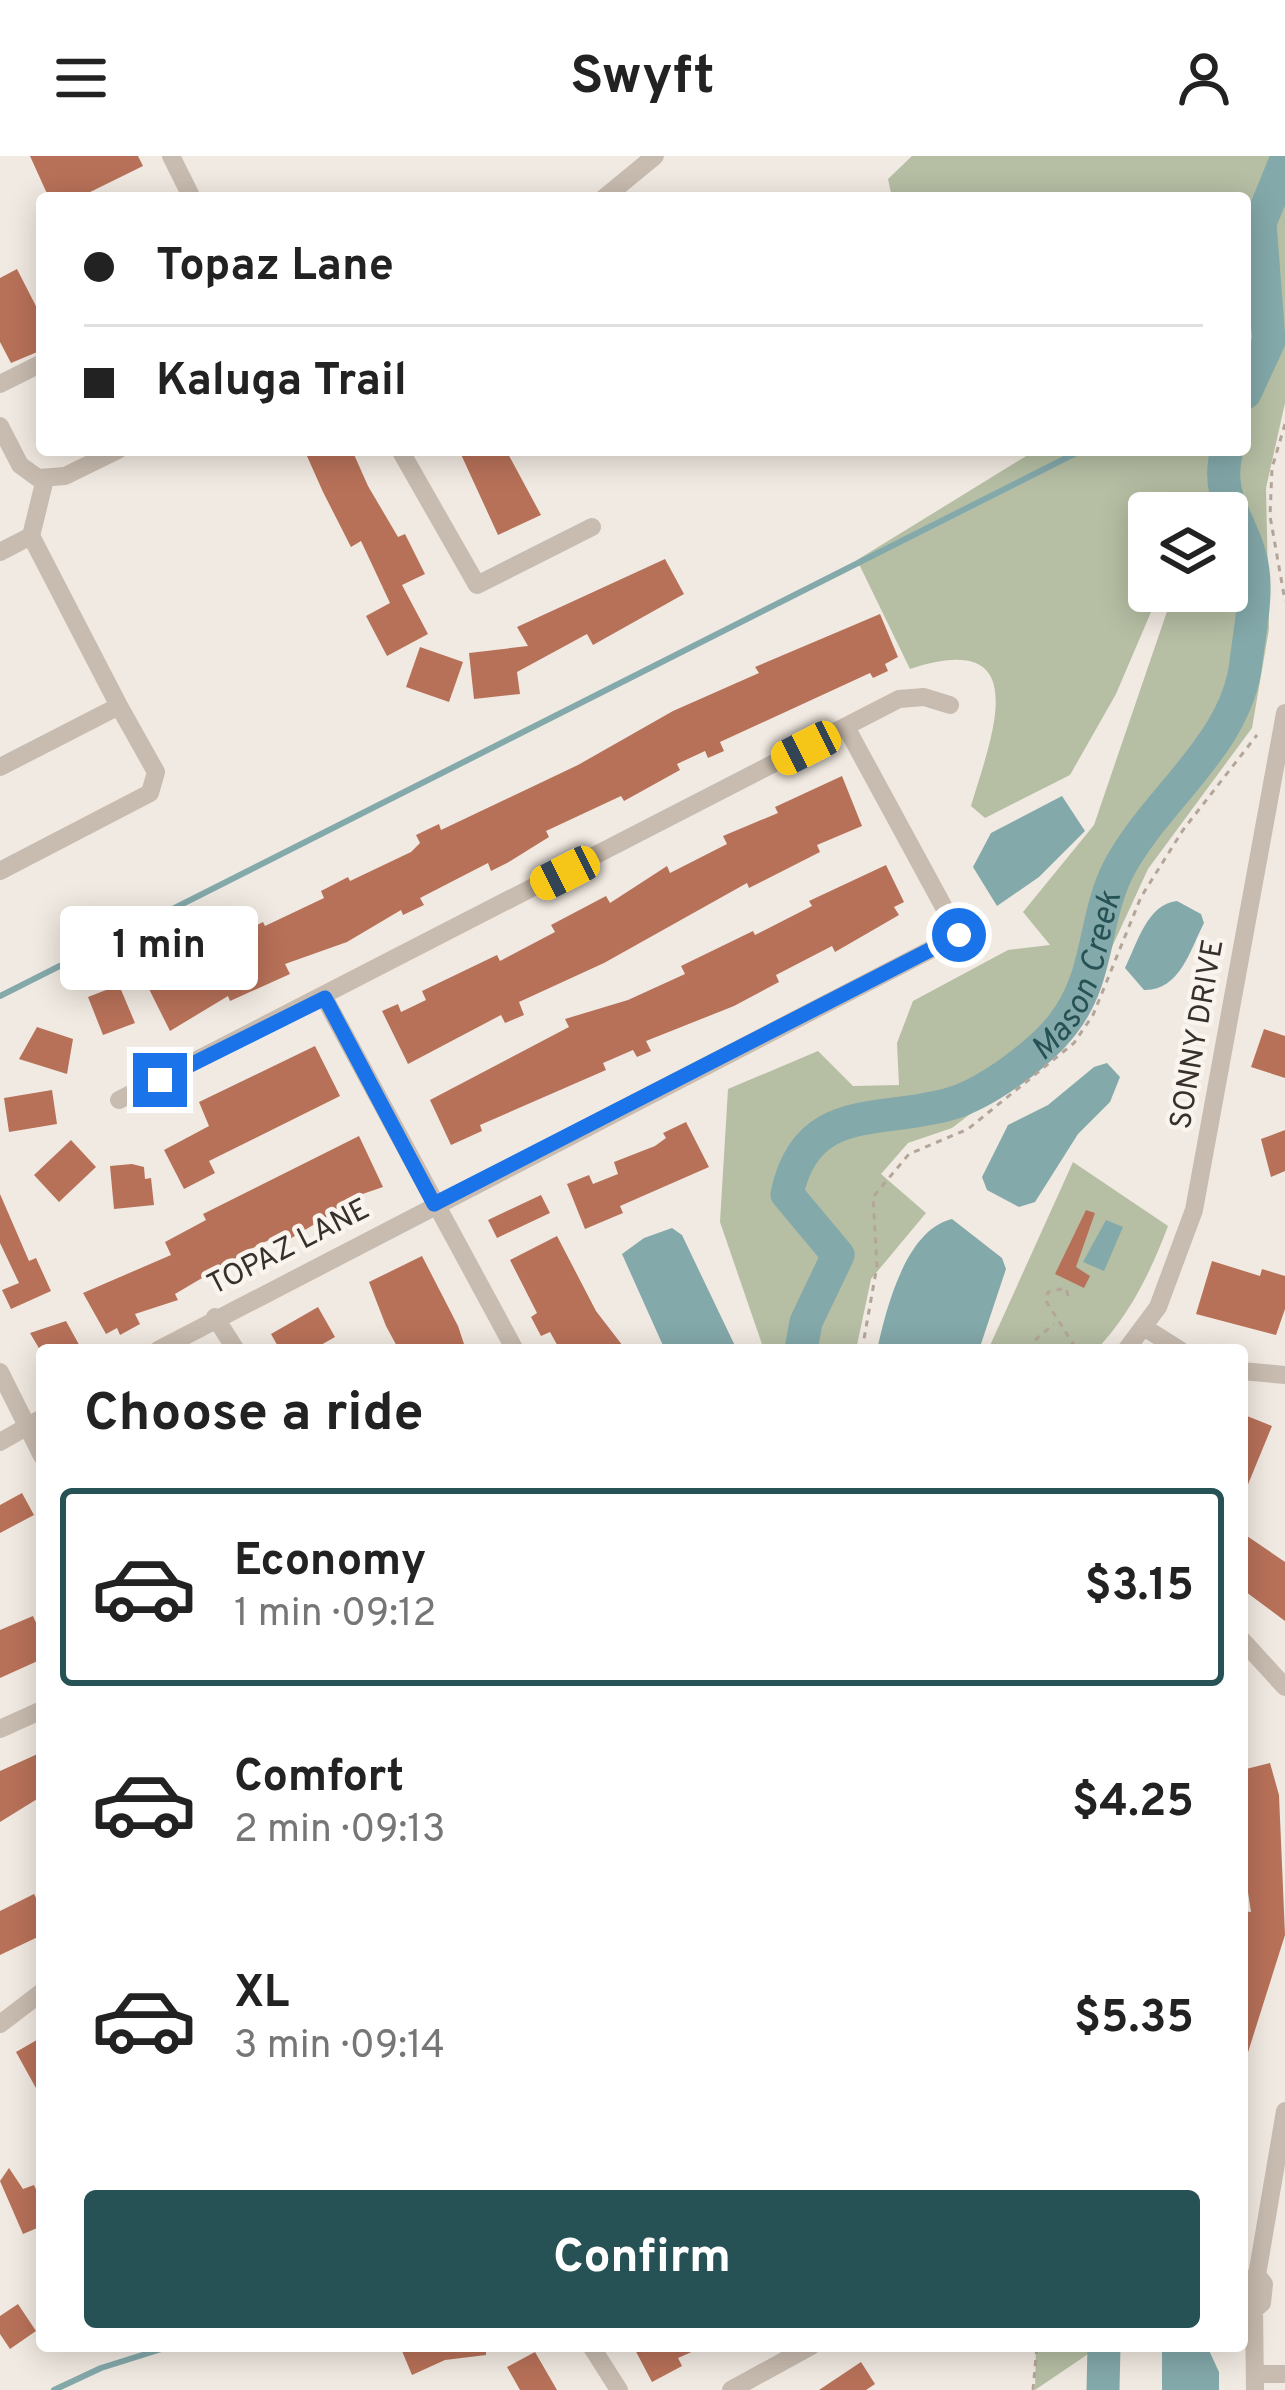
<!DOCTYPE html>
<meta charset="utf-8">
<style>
:root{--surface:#fff;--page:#f6f6f6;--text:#222;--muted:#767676;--line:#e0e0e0;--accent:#265255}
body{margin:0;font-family:Overpass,sans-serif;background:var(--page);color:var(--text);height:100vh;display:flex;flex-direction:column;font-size:45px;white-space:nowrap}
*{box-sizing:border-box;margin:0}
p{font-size:39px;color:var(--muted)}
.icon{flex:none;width:66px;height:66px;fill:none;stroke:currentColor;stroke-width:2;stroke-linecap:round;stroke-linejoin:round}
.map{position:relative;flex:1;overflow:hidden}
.details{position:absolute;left:36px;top:1188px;width:1212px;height:1008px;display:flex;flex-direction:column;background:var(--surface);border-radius:12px;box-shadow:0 6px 30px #0003}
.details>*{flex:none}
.guide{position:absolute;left:36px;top:36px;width:1215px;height:264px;border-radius:12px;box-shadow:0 6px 30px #0003;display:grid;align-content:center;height:264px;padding:0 48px;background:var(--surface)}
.tools{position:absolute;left:1128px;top:336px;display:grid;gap:24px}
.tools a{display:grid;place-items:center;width:120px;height:120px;border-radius:12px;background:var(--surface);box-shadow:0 6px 30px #0003;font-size:60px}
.end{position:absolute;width:54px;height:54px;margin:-27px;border:15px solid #1a73e8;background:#fff;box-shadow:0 0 0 6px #fff}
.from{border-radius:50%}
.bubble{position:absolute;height:84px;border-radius:12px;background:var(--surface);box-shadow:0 6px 30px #0003;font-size:39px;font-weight:700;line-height:84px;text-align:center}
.car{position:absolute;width:36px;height:72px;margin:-36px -18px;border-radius:15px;box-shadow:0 0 9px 3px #0007;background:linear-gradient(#f5c518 24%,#345 0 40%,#f5c518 0 76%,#345 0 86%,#f5c518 0)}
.guide b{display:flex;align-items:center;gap:42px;height:114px;font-size:45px}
.guide b+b{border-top:3px solid var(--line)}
.guide i{width:30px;height:30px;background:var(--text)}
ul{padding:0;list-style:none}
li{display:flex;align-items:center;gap:36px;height:198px;margin:0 24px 18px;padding:0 24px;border:6px solid transparent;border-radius:12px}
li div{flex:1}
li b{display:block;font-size:45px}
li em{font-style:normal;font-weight:700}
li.selected{border-color:var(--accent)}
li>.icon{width:108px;height:108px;stroke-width:1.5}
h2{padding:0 48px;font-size:54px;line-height:144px}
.button{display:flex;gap:24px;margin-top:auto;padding:24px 48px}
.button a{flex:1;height:138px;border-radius:12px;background:var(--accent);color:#fff;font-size:48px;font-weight:700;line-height:138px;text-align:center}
header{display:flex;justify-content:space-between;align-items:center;height:156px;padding:0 48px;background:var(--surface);font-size:54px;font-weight:700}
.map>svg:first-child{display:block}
</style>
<header><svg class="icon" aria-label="menu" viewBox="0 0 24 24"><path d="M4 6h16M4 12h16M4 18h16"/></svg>Swyft<svg class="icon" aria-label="person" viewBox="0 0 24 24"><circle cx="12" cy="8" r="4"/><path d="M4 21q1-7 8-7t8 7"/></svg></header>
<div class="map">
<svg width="1285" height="2234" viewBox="0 0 1285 2234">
<rect width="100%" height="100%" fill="#f1eae2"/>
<path fill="#b6bfa4" d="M 912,0 L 1285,0 L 1285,247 L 1266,332 L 1269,473 L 1252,572 L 1148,713 L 1070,882 L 952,972 L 908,987 L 881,1018 L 926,1057 L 871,1123 L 856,1194 L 764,1194 L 720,1066 L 728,933 L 818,895 L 853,930 L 899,929 L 897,887 L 913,845 L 1008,794 L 1050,789 L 1023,756 L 1094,669 L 1174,435 L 1227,435 L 1227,357 L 1149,357 L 1149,435 L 1160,435 L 1116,538 L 1070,619 L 985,662 L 971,650 C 991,582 1037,471 910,513 L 857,404 L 1036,294 L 1245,294 L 1245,42 L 892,42 L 888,23 Z
M 1073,1006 L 1168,1070 C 1151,1115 1130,1159 1096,1194 L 988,1194 Z
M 1036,2190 L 1100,2190 L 1035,2234 Z"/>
<path fill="#84a9ab" d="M 1062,640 L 1085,675 L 1039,721 L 997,750 L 973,711 L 991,677 Z
M 1177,745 L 1201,758 L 1204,767 C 1190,794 1180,835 1144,834 L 1125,812 C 1137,788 1147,748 1177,745 Z
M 1107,907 L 1120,921 L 1110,946 L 1078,978 L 1035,1046 L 1019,1051 L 987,1034 L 982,1021 L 1008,969 L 1048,949 L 1094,911 Z
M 952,1063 L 1002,1102 L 1006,1113 L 979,1194 L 877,1194 C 886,1154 905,1074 952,1063 Z
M 1106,1064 L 1123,1071 L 1104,1115 L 1083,1106 Z
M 672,1072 L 682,1079 L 737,1194 L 665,1194 L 622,1098 L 644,1082 Z
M 1162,2190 L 1207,2190 L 1219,2216 L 1219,2234 L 1162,2234 Z"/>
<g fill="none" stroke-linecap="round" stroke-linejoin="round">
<path stroke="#84a9ab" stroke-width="6" d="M 1245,170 L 1268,171
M 0,840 L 1082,294
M 54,2234 L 101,2212 L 171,2190"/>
<g stroke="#84a9ab" stroke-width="33">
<path d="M 1245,237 L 1269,185 L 1260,67 L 1285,6"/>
<path id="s1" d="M 801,1194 L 806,1166 L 838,1099 L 787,1038 C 807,944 882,969 953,947 C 988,936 1041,897 1063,868 C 1100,821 1093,764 1118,714 C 1154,644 1237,589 1246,506 C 1249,479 1257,442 1253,415 C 1247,368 1213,345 1227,294"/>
<path d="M 1103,2234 L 1104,2190"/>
</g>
</g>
<path fill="#b87159" d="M 30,0 L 138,0 L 143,10 L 78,42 L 49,42 Z
M 17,113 L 42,162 L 42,194 L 11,207 L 0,186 L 0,122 Z
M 320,294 L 352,294 L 368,330 L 398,381 L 405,378 L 425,418 L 402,429 L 428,478 L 387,500 L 366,460 L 390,447 L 361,385 L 351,391 L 323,336 L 307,300 Z
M 459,294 L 506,294 L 541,359 L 498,379 Z
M 665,403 L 684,438 L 593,489 L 587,478 L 517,516 L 520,538 L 474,543 L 469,497 L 528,490 L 517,471 Z
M 880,458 L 898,501 L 885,508 L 888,515 L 873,522 L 870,517 L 720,586 L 724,595 L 708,602 L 705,595 L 677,608 L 680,614 L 624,645 L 621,640 L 546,675 L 549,681 L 507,707 L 491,715 L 488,707 L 420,742 L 424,749 L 403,759 L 401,754 L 347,786 L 285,808 L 290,818 L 230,845 L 228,840 L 170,875 L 145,825 L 263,766 L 265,770 L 324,742 L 321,735 L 348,721 L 350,725 L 411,696 L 420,687 L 416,679 L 439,668 L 441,674 L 578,609 L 673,555 L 759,517 L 755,511 Z
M 420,491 L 463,506 L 449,546 L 406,531 Z
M 842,620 L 862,670 L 817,689 L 820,696 L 749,732 L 747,727 L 604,807 L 519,846 L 524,859 L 505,867 L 501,859 L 408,908 L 382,855 L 398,848 L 401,856 L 426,844 L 422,835 L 497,799 L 500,805 L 555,776 L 551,769 L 606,740 L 610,747 L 667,710 L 670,717 L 727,688 L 723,680 L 778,657 L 775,651 Z
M 886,709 L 904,746 L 894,751 L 899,759 L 835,796 L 832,790 L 776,819 L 779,826 L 734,850 L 646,885 L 651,895 L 637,901 L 633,894 L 603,907 L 606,914 L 480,969 L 482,975 L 451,989 L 430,944 L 569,871 L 565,863 L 628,844 L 685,818 L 681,810 L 753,775 L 755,779 L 812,750 L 809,745 Z
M 119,829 L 135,867 L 103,879 L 88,841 Z
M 37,871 L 73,883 L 67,918 L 19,903 Z
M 1264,873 L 1285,880 L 1285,922 L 1251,911 Z
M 315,890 L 340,940 L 209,1005 L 215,1017 L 184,1033 L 164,994 L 209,970 L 199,946 Z
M 52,934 L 57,968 L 9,976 L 4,942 Z
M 686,966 L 709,1011 L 620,1050 L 623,1057 L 585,1073 L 567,1028 L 589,1019 L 593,1028 L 618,1018 L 614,1006 L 655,990 L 666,982 L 663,977 Z
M 1285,974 L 1285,1015 L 1271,1021 L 1261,983 Z
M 359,980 L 383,1031 L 342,1045 L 345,1050 L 288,1084 L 285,1077 L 258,1089 L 175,1138 L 178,1144 L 135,1158 L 140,1168 L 120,1179 L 117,1172 L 106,1178 L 83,1137 L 171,1099 L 165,1086 L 206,1064 L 203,1058 Z
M 71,984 L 96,1011 L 59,1046 L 34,1019 Z
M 132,1008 L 144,1011 L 145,1023 L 151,1022 L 154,1049 L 114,1053 L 110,1010 Z
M 0,1038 L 29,1105 L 36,1102 L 51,1135 L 11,1153 L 2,1134 L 19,1127 L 0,1087 Z
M 541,1039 L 550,1057 L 497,1082 L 488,1064 Z
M 1086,1054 L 1095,1057 L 1076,1111 L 1090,1120 L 1084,1132 L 1055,1118 Z
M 557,1080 L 596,1155 L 626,1194 L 560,1194 L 550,1176 L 541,1180 L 531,1161 L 537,1157 L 510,1104 Z
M 422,1100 L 458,1170 L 466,1194 L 399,1194 L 386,1170 L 369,1126 Z
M 1212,1105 L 1260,1120 L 1262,1113 L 1285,1120 L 1285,1153 L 1276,1179 L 1196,1158 Z
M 318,1151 L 335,1181 L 312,1194 L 280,1194 L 271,1178 Z
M 66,1165 L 82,1194 L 40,1194 L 30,1177 Z
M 1242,1258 L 1272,1270 L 1242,1343 Z
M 22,1337 L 34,1359 L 0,1377 L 0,1349 Z
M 1247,1380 L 1285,1406 L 1285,1465 L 1242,1433 L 1242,1387 Z
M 33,1460 L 42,1480 L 42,1503 L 0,1522 L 0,1474 Z
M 42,1596 L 42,1640 L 0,1666 L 0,1615 Z
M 1270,1607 L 1279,1639 L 1285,1779 L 1244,1909 L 1242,1755 L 1251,1756 L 1242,1697 L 1242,1614 Z
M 34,1738 L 42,1753 L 42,1779 L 0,1799 L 0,1755 Z
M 42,1881 L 42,1943 L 16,1896 Z
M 9,2012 L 23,2033 L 34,2029 L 42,2047 L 42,2070 L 23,2078 L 0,2025 Z
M 18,2148 L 36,2175 L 10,2193 L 0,2178 L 0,2160 Z
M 413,2190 L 486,2190 L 486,2199 L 445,2204 L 412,2219 L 402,2195 Z
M 633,2190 L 705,2190 L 678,2202 L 682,2210 L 652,2226 Z
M 535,2196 L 557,2234 L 520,2234 L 507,2211 Z
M 861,2206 L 875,2228 L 866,2234 L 819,2234 Z"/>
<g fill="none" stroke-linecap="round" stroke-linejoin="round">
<path stroke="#b4a599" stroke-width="3" stroke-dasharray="6 6" stroke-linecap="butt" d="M 1285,268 L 1272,312 L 1270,360 L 1285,445
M 1068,1140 L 1066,1132 L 1048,1136 L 1046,1145 L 1077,1194
M 1035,1184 L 1054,1168
M 862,1194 L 877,1110 L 873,1041 L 909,998 L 968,973 L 1074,887 L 1093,859 L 1141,741 L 1183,674 L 1257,579
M 1033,2234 L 1037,2190"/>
<path stroke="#c8bbaf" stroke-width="18" d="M 171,0 L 192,42
M 604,42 L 655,0
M 0,228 L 42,207
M 0,270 L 20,309 L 38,322 L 65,320 L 118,294
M 400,294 L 477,429 L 592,371
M 0,396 L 31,380
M 0,611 L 119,550 L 31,380 L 45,323
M 0,715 L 150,637 L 156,616 L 119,550
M 325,843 L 515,1194
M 119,944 L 899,543 L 924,541 L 950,549
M 215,1161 L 236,1194
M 1145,1172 L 1180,1194
M 158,1194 L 959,779 L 846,571
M 1126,1194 L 1158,1151 L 1194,1054 L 1285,557
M 1242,1215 L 1285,1219
M 0,1216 L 42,1300
M 0,1286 L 42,1262
M 1242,1484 L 1285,1531
M 0,1573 L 42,1554
M 0,1868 L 42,1836
M 1254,2154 L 1245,2147 L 1247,2125 L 1257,2119 L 1285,1955
M 591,2190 L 619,2234
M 1256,2218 L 1285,2218
M 731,2234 L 811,2190
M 1255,2234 L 1254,2154 L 1262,2147 L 1264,2128 L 1257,2119"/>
</g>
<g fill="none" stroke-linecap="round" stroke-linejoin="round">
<path stroke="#1a73e8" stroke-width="15" d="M 160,924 L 325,842 L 434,1048 L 959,779"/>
</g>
<g text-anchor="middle" stroke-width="9" stroke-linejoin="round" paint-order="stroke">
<g font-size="30" fill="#38302c" stroke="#f9f4ee">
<text transform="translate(1196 878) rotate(-80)" y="10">SONNY DRIVE</text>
<text transform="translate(288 1090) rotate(-27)" y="10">TOPAZ LANE</text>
</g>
<g font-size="33" font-style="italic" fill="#265255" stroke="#f9f4ee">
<text dy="12" stroke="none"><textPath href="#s1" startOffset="576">Mason Creek</textPath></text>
</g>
</g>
</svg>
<div class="tools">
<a><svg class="icon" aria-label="layers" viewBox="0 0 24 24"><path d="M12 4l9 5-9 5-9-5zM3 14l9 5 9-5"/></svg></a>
</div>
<i class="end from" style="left:959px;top:779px"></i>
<i class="end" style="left:160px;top:924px"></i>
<div class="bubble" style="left:60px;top:750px;width:198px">1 min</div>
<i class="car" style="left:806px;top:592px;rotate:243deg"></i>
<i class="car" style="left:565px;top:717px;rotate:243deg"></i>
<div class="guide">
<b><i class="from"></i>Topaz Lane</b>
<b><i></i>Kaluga Trail</b>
</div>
<section class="details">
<h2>Choose a ride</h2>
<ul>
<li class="selected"><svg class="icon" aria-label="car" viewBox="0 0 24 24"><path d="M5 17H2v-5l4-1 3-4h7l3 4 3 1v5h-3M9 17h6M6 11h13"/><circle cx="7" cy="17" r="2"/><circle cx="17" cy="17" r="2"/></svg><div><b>Economy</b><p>1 min · 09:12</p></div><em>$3.15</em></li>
<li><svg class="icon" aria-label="car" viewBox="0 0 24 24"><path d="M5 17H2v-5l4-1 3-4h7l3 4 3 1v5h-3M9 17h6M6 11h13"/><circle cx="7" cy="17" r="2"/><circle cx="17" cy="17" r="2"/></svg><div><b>Comfort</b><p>2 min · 09:13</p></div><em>$4.25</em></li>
<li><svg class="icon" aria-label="car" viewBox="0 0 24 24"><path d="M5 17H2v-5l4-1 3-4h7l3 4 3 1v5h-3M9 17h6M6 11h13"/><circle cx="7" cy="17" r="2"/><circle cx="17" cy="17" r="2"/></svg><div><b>XL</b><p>3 min · 09:14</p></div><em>$5.35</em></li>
</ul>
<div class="button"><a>Confirm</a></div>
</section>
</div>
